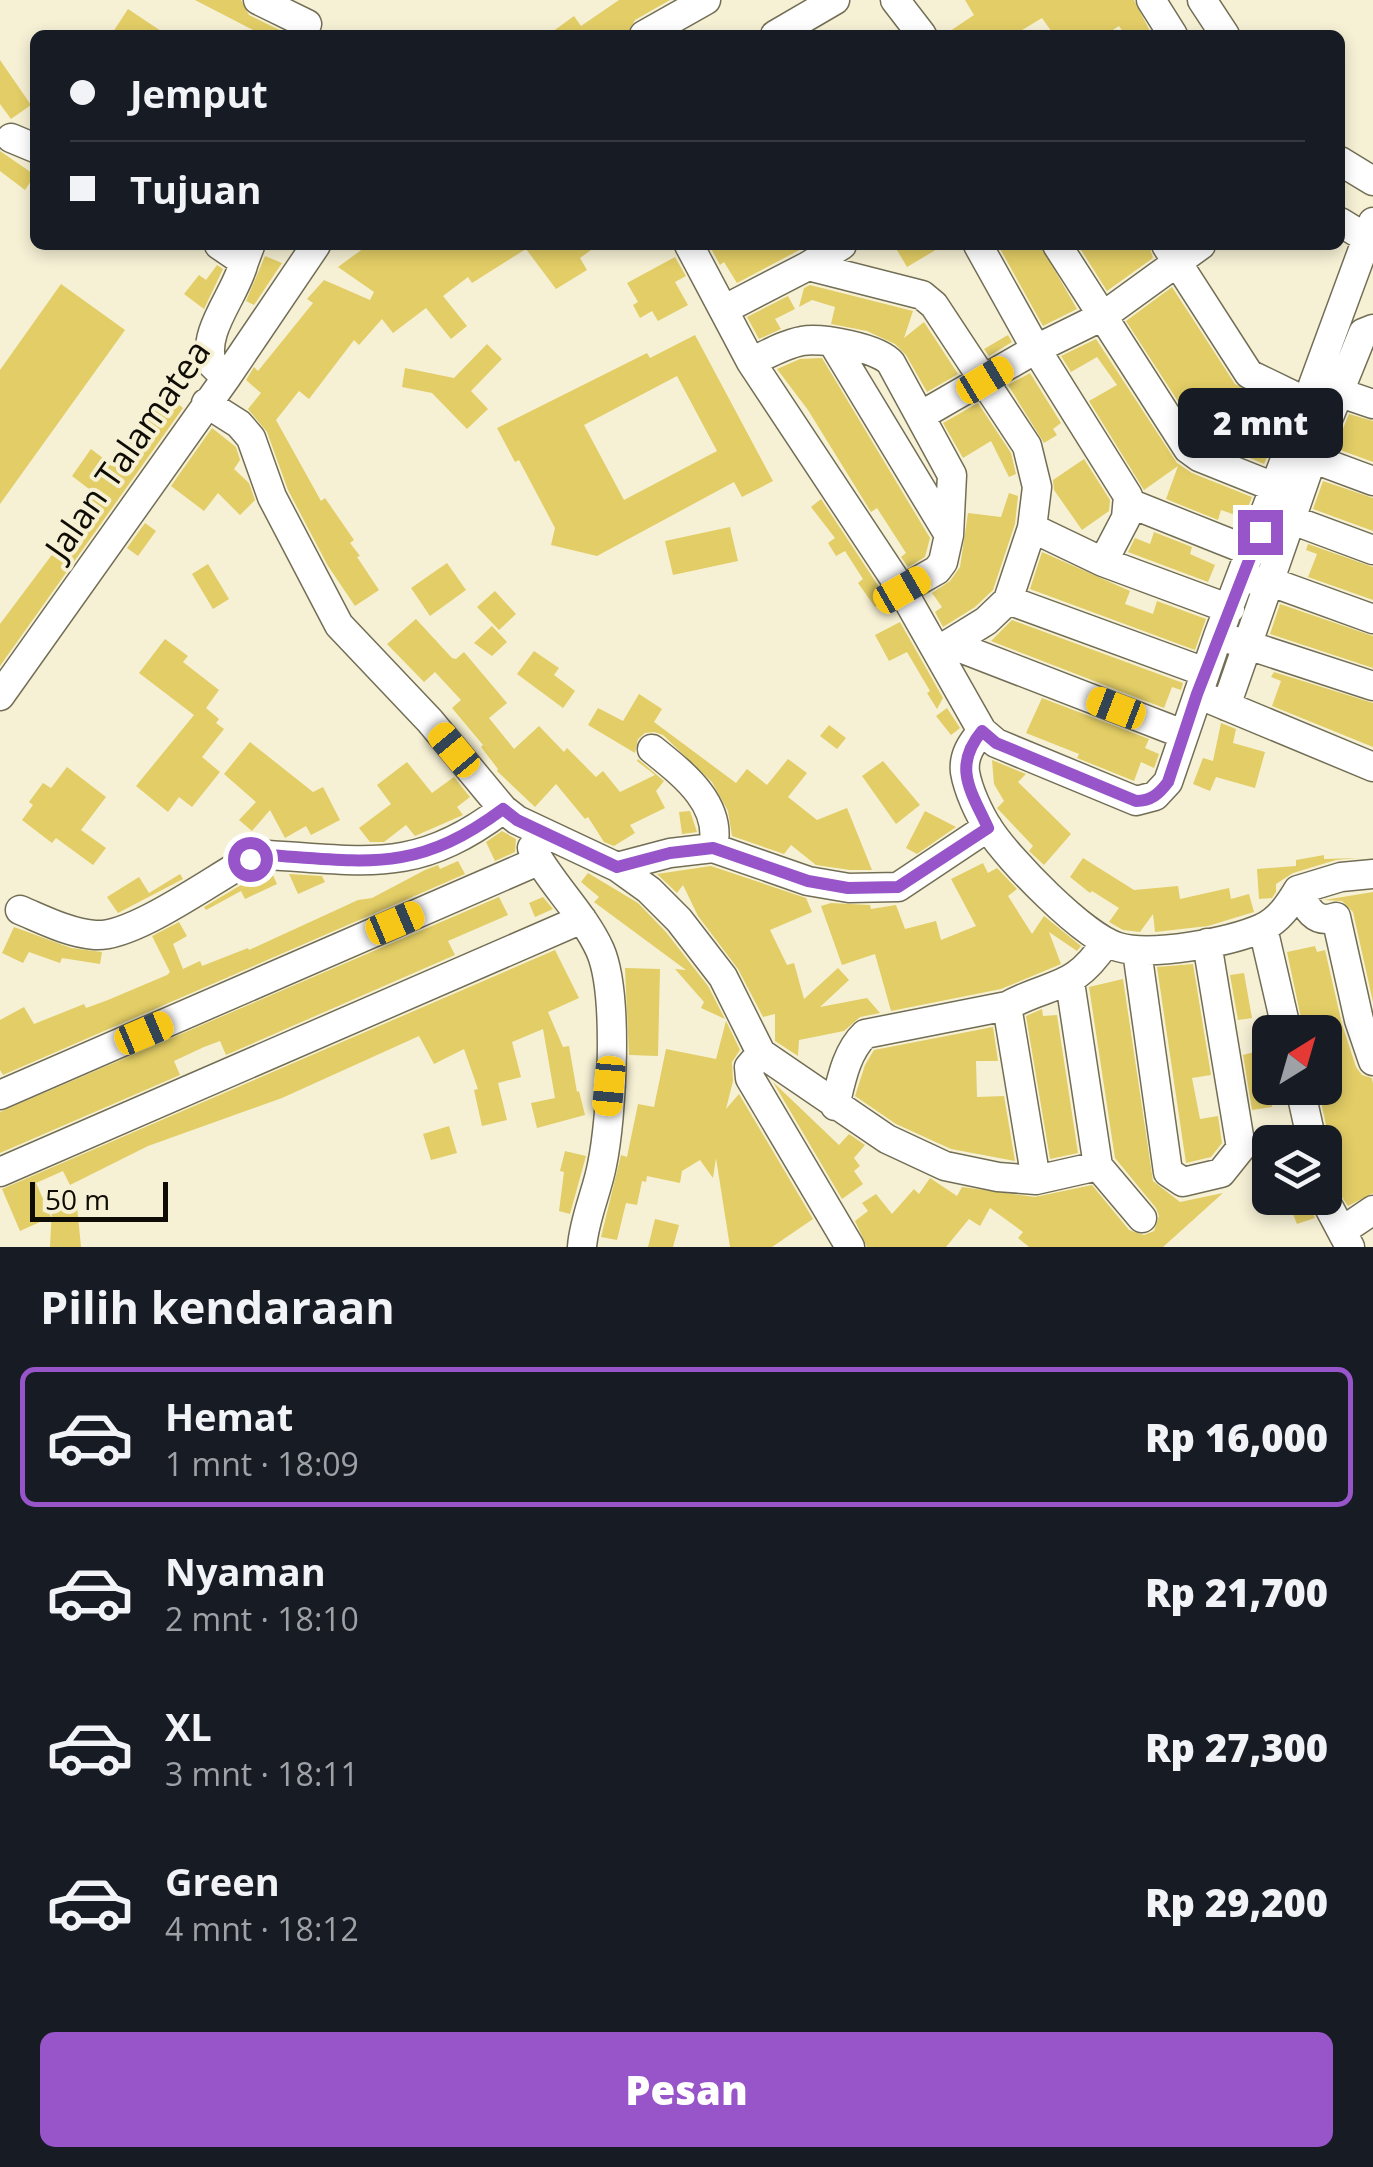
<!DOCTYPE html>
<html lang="id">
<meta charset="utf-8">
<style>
:root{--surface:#171b24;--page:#242831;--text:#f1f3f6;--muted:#9ea1a6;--line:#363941;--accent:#9854c9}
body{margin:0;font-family:"Open Sans",sans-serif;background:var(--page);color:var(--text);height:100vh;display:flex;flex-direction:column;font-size:38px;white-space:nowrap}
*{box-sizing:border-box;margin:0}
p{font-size:32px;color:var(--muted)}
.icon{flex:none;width:55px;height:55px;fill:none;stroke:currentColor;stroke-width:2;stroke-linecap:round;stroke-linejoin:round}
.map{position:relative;height:1247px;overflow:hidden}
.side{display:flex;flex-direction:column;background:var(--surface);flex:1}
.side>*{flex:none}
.hud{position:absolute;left:30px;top:30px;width:1315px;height:220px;border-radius:15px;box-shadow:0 5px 15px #0003;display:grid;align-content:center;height:220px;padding:0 40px;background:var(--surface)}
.needle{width:65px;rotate:37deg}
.buttons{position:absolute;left:1252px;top:1015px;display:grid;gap:20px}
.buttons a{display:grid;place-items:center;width:90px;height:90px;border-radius:15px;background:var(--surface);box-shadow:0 5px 15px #0003;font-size:50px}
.scale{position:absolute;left:30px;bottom:25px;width:138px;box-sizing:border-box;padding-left:10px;border:5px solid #0e0c04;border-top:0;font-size:28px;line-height:35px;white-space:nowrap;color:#0e0c04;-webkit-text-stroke:8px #f6f1d5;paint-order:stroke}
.end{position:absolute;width:45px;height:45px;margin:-22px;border:12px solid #9854c9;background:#fff;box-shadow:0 0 0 5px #fff}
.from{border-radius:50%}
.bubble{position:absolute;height:70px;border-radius:15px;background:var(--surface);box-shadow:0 5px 15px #0003;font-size:32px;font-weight:800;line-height:70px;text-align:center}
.car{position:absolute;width:30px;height:60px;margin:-30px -15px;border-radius:12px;box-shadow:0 0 8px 2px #0007;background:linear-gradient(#f5c518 24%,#345 0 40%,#f5c518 0 76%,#345 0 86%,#f5c518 0)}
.hud b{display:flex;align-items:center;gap:35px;height:95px;font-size:38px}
.hud b+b{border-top:2px solid var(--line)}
.hud i{width:25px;height:25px;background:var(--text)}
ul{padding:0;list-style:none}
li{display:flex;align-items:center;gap:30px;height:140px;margin:0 20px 15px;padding:0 20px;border:5px solid transparent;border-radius:15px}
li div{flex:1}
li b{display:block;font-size:38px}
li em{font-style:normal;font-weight:800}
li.active{border-color:var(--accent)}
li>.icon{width:90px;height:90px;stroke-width:1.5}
h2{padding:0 40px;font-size:45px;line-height:120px}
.cta{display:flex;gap:20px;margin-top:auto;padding:20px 40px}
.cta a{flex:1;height:115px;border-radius:15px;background:var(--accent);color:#fff;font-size:40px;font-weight:800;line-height:115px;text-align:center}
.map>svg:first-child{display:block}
</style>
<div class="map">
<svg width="1373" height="1247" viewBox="0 0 1373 1247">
<rect width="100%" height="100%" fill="#f6f1d5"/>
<path fill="#e2cd66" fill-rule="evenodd" d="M 195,0 L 241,0 L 249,15 L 290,35 L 263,35 Z
M 619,0 L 670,0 L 635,20 L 627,35 L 548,35 L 574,16 L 581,26 Z
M 965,0 L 1134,0 L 1152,35 L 1125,35 L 1119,26 L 1105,35 L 1054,35 L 1042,18 L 1014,35 L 944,35 L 974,15 Z
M 128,9 L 167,35 L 111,35 Z
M 0,60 L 31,105 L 11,119 L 0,104 Z
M 0,151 L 35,175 L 25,190 L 0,171 Z
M 368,245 L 598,245 L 580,258 L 587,270 L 556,289 L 526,249 L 472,283 L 468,277 L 443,296 L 467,326 L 451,339 L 426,308 L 393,333 L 382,319 L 359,345 L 354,340 L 309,399 L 299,391 L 276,420 L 321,501 L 325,498 L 354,540 L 350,543 L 360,556 L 357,557 L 379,590 L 355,606 L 328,566 L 288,490 L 267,432 L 248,409 L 261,393 L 246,380 L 254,367 L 258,371 L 313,303 L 307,299 L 324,280 L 370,300 L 374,292 L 338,267 Z
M 709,245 L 809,245 L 737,283 L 724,262 L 720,265 Z
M 894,245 L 944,245 L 907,267 Z
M 998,245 L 1040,245 L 1077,309 L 1043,326 Z
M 1078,245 L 1149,245 L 1153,258 L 1107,291 Z
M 265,256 L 282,263 L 254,305 L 246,301 Z
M 675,257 L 686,276 L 675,282 L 688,305 L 658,321 L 652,311 L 640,318 L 633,305 L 638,302 L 627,283 Z
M 217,265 L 223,269 L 204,309 L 184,294 L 199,275 L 206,280 Z
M 61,284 L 125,330 L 0,504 L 0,370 Z
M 810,285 L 913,311 L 904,338 L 924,322 L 958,374 L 927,392 L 906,355 L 895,344 L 867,331 L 831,324 L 835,307 L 812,300 L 799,307 L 804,288 Z
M 1172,287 L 1235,384 L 1265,401 L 1278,420 L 1282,409 L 1288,412 L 1264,464 L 1201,437 L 1126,321 Z
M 788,296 L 795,309 L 775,319 L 781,329 L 759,339 L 747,317 Z
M 695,335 L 773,481 L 742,497 L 734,482 L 597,556 L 551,545 L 555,528 L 519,460 L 515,462 L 497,428 L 647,353 L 650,358 ZM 677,376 L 717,451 L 624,500 L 584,425 Z
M 1008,335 L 1012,342 L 989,356 L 984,349 Z
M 1096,339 L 1177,463 L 1192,473 L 1252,497 L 1244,518 L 1221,510 L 1218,520 L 1166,499 L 1178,466 L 1144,490 L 1089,401 L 1117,385 L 1097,357 L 1071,372 L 1061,356 Z
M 487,344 L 502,359 L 471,391 L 488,409 L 467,429 L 432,393 L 402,387 L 405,368 L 454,378 Z
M 822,358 L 930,538 L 925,557 L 908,567 L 901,557 L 906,553 L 877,508 L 871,512 L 808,410 L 777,369 L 800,359 Z
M 1030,373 L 1061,423 L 1053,429 L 1057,435 L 1044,443 L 1008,385 Z
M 166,394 L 183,408 L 0,666 L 0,624 L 69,532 L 65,530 L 93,492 L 72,476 L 91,449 L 111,464 L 132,437 L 135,439 Z
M 978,403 L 1011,453 L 1016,474 L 1009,477 L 991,441 L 963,458 L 943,423 Z
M 1349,414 L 1373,421 L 1373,462 L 1335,448 Z
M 212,428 L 236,447 L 240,460 L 234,469 L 249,483 L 255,500 L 240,515 L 218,493 L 204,511 L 171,486 Z
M 1084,459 L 1110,500 L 1109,511 L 1082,530 L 1054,490 L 1053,480 Z
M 1323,481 L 1373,498 L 1373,531 L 1313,509 Z
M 1009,493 L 1018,496 L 1015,524 L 993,590 L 975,607 L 943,627 L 935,612 L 942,607 L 932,593 L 950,581 L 960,567 L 968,513 L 1001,517 Z
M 821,499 L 887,599 L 875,607 L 858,583 L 863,579 L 845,551 L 836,556 L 828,543 L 835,538 L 811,507 Z
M 145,523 L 156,531 L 138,556 L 127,548 Z
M 730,527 L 738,561 L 673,575 L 665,541 Z
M 1154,532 L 1192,547 L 1190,554 L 1215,565 L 1208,582 L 1128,552 L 1135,538 L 1150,544 Z
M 1308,544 L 1373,567 L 1373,600 L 1308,577 L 1317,554 L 1306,550 Z
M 1042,552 L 1130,591 L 1125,604 L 1153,614 L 1157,601 L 1206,619 L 1195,650 L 1030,589 Z
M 447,563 L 466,590 L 430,616 L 411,588 Z
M 208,564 L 229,599 L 213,609 L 192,574 Z
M 495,591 L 516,614 L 499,630 L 477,607 Z
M 1280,604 L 1373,636 L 1373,668 L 1270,634 Z
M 416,619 L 452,658 L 456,659 L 464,652 L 507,703 L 489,718 L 514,749 L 539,726 L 564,752 L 567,748 L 596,777 L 603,771 L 620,792 L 655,775 L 637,761 L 638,759 L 664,781 L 656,791 L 665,808 L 630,825 L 635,833 L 614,846 L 604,842 L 588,817 L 585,819 L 556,784 L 535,807 L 497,771 L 498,769 L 481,747 L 483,745 L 452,708 L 461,700 L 435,672 L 424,682 L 387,644 Z
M 1012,620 L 1183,683 L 1181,690 L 1172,687 L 1164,708 L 991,641 Z
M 900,622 L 943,698 L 937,709 L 927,693 L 930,691 L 907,652 L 889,661 L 875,635 Z
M 492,626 L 507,642 L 492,656 L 474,643 Z
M 165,639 L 188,656 L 183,662 L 219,690 L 206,708 L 219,719 L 216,723 L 224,729 L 202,757 L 220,772 L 192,807 L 179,797 L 168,812 L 136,786 L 194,715 L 139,673 Z
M 534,651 L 559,668 L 554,675 L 575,691 L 563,708 L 517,674 Z
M 1274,672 L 1373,703 L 1373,747 L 1272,706 L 1281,681 L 1271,677 Z
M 639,694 L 662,709 L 654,722 L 736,783 L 747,769 L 767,785 L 788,759 L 807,773 L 788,797 L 817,820 L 847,808 L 872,870 L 850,870 L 816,865 L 791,845 L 784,854 L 732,836 L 728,811 L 712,782 L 663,735 L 654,732 L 645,733 L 638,739 L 635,753 L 588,725 L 598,708 L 623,721 Z
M 1042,698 L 1149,739 L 1145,748 L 1159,754 L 1154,768 L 1141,762 L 1134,781 L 1077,758 L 1079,754 L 1026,733 Z
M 947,708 L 960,728 L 951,735 L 936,716 Z
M 1221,723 L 1236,729 L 1233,743 L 1265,752 L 1255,788 L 1216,777 L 1210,791 L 1193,784 L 1203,758 L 1213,761 Z
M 829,725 L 846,738 L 837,749 L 820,736 Z
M 250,742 L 313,792 L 323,787 L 340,820 L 311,835 L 306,826 L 285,838 L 270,810 L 252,831 L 239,820 L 256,802 L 224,774 Z
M 992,760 L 1026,774 L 1018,782 L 1071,834 L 1044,865 L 1029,851 L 1033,846 L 997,808 L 1004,801 L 994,784 Z
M 883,761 L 920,805 L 896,824 L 862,776 Z
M 407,762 L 432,793 L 454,777 L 470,797 L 457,807 L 463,815 L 415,836 L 406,825 L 384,842 L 370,842 L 359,828 L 391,804 L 377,785 Z
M 67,767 L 106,797 L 81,830 L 106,848 L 93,865 L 56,838 L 52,843 L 22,820 L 33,805 L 29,802 L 43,783 L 51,788 Z
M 690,811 L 697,832 L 682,834 L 679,812 Z
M 925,811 L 956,827 L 917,854 L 906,848 Z
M 502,831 L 516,839 L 515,852 L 495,861 L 486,842 Z
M 1324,855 L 1324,859 L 1358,858 L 1336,860 L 1293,873 L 1276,884 L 1276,892 L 1272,898 L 1259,899 L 1257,869 L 1296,866 L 1296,860 Z
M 1083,858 L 1134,890 L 1178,886 L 1180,899 L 1229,888 L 1231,899 L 1249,894 L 1254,912 L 1208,926 L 1155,932 L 1153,914 L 1140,932 L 1123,930 L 1109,922 L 1119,908 L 1092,891 L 1090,893 L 1070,877 Z
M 458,861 L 465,874 L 3,1075 L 0,1070 L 0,1020 L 24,1007 L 34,1024 L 84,1004 L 86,1008 L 108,1000 L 167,975 L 170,972 L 152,936 L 179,922 L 187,936 L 173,944 L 183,969 L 200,961 L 202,966 L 248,948 L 249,950 L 358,900 L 372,898 L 425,870 L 438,865 L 440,869 Z
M 983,863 L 988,873 L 997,868 L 1017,889 L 1008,896 L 1032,934 L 1044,916 L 1081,946 L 1077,951 L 1049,932 L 1061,964 L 1054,967 L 1001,989 L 891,1011 L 875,954 L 842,965 L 821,906 L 831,903 L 870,905 L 871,909 L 896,905 L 905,929 L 936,921 L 941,940 L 976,926 L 951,879 Z
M 711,866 L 806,898 L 812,912 L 770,930 L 787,965 L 794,963 L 804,999 L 838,968 L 849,980 L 820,1007 L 867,998 L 880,1013 L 860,1017 L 844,1031 L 799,1040 L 798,1056 L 775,1041 L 775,1014 L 763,1017 L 738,969 L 698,916 L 683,885 L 677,893 L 657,874 Z
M 272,873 L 277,884 L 245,899 L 241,891 L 206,910 L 204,907 L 256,876 Z
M 588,873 L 638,903 L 666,932 L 708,986 L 725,1019 L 701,1008 L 704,1002 L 675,969 L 686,970 L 594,902 L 599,897 L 581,882 Z
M 180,874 L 183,879 L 118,913 L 107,897 L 139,877 L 149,893 Z
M 289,874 L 322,876 L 325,882 L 298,894 Z
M 1373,892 L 1373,1002 L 1353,912 L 1342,901 L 1324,900 Z
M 499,897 L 508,915 L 448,941 L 455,955 L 226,1055 L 220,1041 L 204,1047 L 174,1061 L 180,1075 L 0,1153 L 0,1112 Z
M 543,897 L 553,909 L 535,917 L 529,903 Z
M 14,927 L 71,948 L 102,952 L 100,964 L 62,958 L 60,963 L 29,952 L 23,963 L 2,953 Z
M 1315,946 L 1317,952 L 1325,950 L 1342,1024 L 1356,1067 L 1362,1075 L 1372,1078 L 1373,1084 L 1373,1193 L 1348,1206 L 1325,1172 L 1329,1139 L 1318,1088 L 1325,1088 L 1325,1068 L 1331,1066 L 1325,1032 L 1304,1032 L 1287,952 Z
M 555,950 L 579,998 L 548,1012 L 563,1047 L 569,1046 L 577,1092 L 579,1091 L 585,1115 L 537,1128 L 531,1103 L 555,1098 L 543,1029 L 512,1042 L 521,1077 L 498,1083 L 507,1120 L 482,1126 L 474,1090 L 478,1089 L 464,1049 L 434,1064 L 419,1036 L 282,1098 L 148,1146 L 70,1185 L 63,1171 L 36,1183 L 51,1217 L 20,1231 L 2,1189 Z
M 1193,964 L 1211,1075 L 1192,1078 L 1200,1119 L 1218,1116 L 1222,1143 L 1211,1157 L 1186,1163 L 1157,967 Z
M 625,968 L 660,969 L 658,1056 L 629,1055 Z
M 1244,973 L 1252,1018 L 1238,1020 L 1230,975 Z
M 1123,979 L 1153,1181 L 1180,1202 L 1223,1193 L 1163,1247 L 1029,1247 L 1018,1238 L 1023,1232 L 990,1208 L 980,1226 L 969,1219 L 946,1247 L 867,1247 L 855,1221 L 868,1211 L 862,1203 L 876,1194 L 892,1214 L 914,1189 L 919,1194 L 930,1178 L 957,1196 L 962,1187 L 1035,1197 L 1092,1185 L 1129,1230 L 1144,1235 L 1154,1231 L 1159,1216 L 1156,1208 L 1115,1158 L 1089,987 Z
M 1042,1009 L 1043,1016 L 1057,1015 L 1078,1153 L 1050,1159 L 1026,1016 Z
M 726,1021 L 740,1050 L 732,1062 L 733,1081 L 726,1109 L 739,1094 L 813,1219 L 772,1247 L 730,1247 L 716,1158 L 713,1178 L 700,1160 L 682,1171 L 680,1183 L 647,1176 L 646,1182 L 642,1181 L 637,1205 L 626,1203 L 617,1240 L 601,1237 L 621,1155 L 627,1157 L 638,1104 L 654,1107 L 666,1049 L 716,1059 Z
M 993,1027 L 998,1061 L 976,1061 L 977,1097 L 1004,1096 L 1015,1161 L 951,1149 L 896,1124 L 855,1096 L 865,1065 L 874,1050 Z
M 1270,1048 L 1272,1107 L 1252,1110 L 1243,1055 Z
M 773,1082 L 839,1145 L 849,1134 L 865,1145 L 854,1158 L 860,1166 L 854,1171 L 863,1184 L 842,1199 Z
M 449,1126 L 457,1153 L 431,1160 L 423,1134 Z
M 565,1151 L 586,1156 L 570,1214 L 559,1211 L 564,1172 L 560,1171 Z
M 1307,1200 L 1315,1218 L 1297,1224 L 1290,1207 Z
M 77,1206 L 81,1247 L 50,1247 L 52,1207 Z
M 655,1219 L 679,1225 L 673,1247 L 648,1247 Z"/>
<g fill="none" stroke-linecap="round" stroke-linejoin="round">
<defs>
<path id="minor" d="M 258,0 L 307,24
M 895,0 L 922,35
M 1151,0 L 1173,35
M 1202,0 L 1225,35
M 644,35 L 706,0
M 775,35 L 835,0
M 11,138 L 35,148
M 1340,161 L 1373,181
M 1340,222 L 1368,239
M 219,245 L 244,262 L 250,246
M 689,245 L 751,362 L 902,590 L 982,731 L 996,743 L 1136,801 L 1155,796 L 1168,782 L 1218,636 L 1289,449 L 1311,404 L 1313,385 L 1373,222
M 978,245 L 1036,349 L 1128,496 L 1126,518 L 1103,562
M 1057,245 L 1188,449 L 1199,457 L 1274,487
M 1166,245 L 1249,374 L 1311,404
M 808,266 L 842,245
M 725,309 L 808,266 L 922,295 L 934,305 L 1027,446 L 1037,487 L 1032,528 L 1008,600 L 986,621 L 939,650
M 834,345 L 949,535
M 751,362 C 768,354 785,344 802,341 C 821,337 879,348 891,363 L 952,475 L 949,535 L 943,562 L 937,570 L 902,590
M 226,378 L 212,364 C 201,331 236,295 244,262
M 1320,386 L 1373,404
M 206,403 L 239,424 L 251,438 L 272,497 L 339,625 L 430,721 L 503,809 L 517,820 L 617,867 L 649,890 L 679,920 L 723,977 L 761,1053 L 887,1139 L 945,1166 L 998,1177 L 1036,1180 L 1098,1166 L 1142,1218
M 920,416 L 1036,349 L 1103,316 L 1201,245
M 1295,452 L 1373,481
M 1129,503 L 1252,552
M 1276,514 L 1373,550
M 1032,528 L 1103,562 L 1230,609
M 1256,581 L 1271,582 L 1373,619
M 1008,600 L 1205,672
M 1232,640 L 1373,686
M 950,644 L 1183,734
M 0,696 L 226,378 L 316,245
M 1212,700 L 1373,767
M 1226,706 L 1312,459 L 1363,333 L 1373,329
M 982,731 C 972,743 963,755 965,772 C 968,790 979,814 989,829 C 1009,860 1084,937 1118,947 C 1152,957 1230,942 1262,928 C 1279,920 1289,905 1298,890 L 1341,877 L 1373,874
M 652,749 C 683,774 723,804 713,848
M 532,848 C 551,884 583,913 600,950 C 619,993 612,1117 602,1165 C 597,1192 584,1219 582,1247
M 617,867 L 670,853 L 713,848 L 808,881 L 849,888 L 898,887 L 988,827
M 1298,890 C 1306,907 1314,925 1336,917 L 1359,1020 L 1373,1061
M 20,910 C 44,920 69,933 95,935 C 133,938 213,879 250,859 L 268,855 C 369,861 417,874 503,809
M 1263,928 L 1287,1032
M 1137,951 L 1168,1172 L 1183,1182 L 1221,1173 L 1241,1148 L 1207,943
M 1070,982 L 1098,1166
M 1007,1006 L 1036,1180
M 761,1053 L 749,1067 L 750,1078 L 850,1247
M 1300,1088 L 1312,1142
M 0,1095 L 538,861
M 835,1106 C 841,1081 846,1052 865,1034 L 1007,1006 C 1053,981 1073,992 1106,942
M 0,1172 L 582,919
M 1324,1198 L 1350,1247
M 1342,1231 L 1373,1210"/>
</defs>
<use href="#minor" stroke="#726e56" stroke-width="31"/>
<use href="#minor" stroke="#fff" stroke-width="28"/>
</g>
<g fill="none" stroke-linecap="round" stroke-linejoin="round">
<path stroke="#9854c9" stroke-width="12" d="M 250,859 L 268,855 C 369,862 417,873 503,809 L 517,820 L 617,867 L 670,853 L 713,848 L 808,881 L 848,888 L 898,887 L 988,828 C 971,791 952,767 982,731 L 996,743 L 1136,801 C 1151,801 1159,794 1168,782 L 1197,694 L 1260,532"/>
</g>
<g text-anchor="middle" stroke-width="8" stroke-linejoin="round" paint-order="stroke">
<g font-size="35" fill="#0e0c04" stroke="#f6f1d5">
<text transform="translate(128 450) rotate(-55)" y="12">Jalan Talamatea</text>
</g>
</g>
</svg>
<div class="buttons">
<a><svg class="needle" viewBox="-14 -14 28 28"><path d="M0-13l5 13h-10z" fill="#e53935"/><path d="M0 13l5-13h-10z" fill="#9ea1a6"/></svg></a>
<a><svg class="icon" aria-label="layers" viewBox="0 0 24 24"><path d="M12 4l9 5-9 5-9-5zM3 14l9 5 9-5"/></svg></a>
</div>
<div class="scale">50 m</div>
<i class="end from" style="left:250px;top:859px"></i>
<i class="end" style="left:1260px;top:532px"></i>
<div class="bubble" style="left:1178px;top:388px;width:165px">2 mnt</div>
<i class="car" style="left:985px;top:380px;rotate:59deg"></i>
<i class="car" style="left:902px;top:590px;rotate:60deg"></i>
<i class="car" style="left:1116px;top:708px;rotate:291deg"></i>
<i class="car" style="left:454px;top:750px;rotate:320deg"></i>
<i class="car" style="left:395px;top:923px;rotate:67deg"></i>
<i class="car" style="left:144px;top:1033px;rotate:67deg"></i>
<i class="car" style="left:609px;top:1086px;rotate:185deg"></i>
<div class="hud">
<b><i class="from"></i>Jemput</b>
<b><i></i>Tujuan</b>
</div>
</div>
<section class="side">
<h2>Pilih kendaraan</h2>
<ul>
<li class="active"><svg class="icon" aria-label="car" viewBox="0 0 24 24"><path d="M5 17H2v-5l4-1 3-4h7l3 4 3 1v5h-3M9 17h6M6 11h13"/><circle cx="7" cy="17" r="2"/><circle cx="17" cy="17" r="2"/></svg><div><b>Hemat</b><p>1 mnt · 18:09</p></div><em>Rp 16,000</em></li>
<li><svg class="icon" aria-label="car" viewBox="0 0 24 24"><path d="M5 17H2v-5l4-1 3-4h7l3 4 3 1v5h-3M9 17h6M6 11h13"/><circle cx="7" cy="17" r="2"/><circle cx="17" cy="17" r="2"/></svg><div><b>Nyaman</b><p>2 mnt · 18:10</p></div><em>Rp 21,700</em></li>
<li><svg class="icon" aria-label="car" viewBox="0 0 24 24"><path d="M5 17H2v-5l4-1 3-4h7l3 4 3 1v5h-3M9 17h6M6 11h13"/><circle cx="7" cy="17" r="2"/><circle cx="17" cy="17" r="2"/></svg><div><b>XL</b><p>3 mnt · 18:11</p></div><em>Rp 27,300</em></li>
<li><svg class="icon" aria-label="car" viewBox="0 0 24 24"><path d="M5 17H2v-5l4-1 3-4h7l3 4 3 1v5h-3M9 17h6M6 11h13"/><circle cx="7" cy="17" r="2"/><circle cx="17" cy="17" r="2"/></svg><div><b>Green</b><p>4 mnt · 18:12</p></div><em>Rp 29,200</em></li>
</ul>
<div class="cta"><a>Pesan</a></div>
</section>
